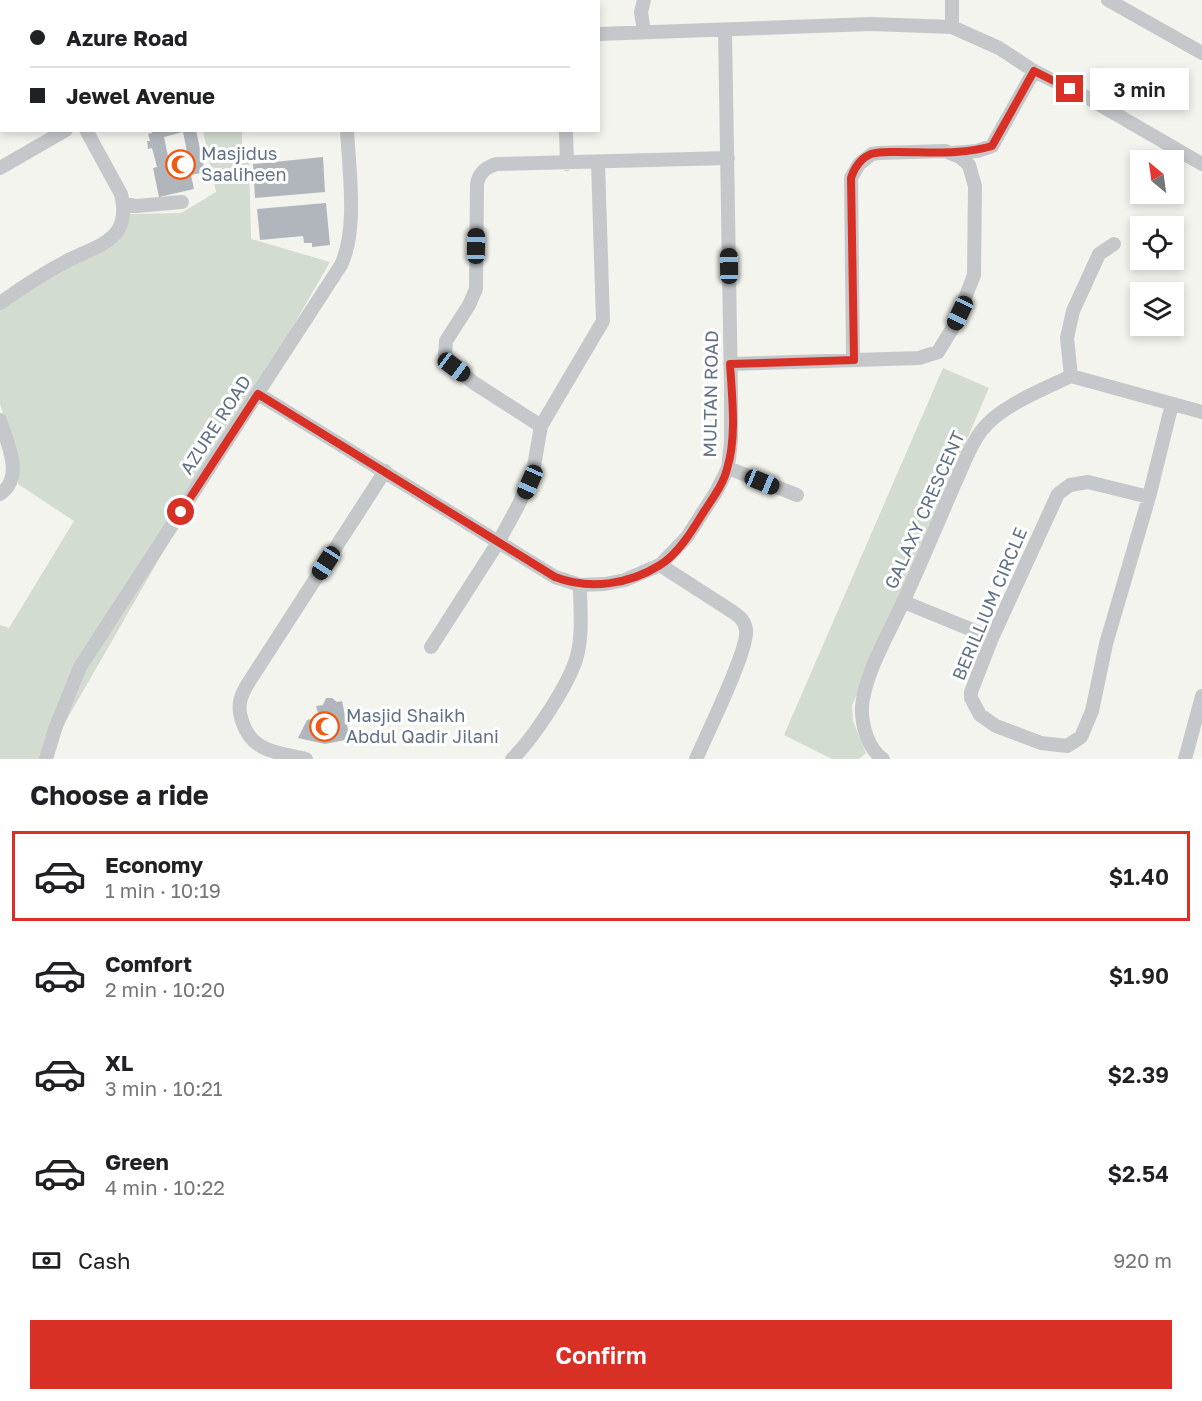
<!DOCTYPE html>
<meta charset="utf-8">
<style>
:root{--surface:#fff;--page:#f2f2f2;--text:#202124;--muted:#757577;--line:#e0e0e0;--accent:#d93025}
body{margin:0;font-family:"Golos Text",sans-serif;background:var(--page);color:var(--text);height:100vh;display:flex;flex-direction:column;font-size:22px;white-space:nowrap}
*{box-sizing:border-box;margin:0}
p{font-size:20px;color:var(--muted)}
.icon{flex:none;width:33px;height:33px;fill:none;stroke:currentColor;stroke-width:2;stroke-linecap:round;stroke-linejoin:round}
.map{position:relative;height:759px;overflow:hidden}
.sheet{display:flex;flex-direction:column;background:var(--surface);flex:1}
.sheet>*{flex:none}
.top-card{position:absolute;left:0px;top:0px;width:600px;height:132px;box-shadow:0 3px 9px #0003;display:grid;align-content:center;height:132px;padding:0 30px;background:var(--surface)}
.needle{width:39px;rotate:331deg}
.buttons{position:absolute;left:1130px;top:150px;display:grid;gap:12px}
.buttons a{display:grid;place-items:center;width:54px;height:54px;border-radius:0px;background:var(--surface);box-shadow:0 3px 9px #0003;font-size:30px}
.end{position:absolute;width:27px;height:27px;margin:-14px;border:8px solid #d93025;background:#fff;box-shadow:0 0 0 3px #fff}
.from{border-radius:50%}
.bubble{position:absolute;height:42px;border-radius:0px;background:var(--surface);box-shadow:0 3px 9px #0003;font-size:20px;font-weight:600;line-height:42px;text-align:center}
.car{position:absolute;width:18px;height:36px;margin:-18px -9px;border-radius:8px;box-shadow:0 0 4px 2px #0007;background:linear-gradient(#222 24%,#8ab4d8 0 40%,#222 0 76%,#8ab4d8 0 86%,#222 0)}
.top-card b{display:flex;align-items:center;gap:21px;height:57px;font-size:22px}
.top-card b+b{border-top:2px solid var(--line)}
.top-card i{width:15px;height:15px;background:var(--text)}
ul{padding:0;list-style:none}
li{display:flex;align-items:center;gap:18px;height:90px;margin:0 12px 9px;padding:0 18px;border:3px solid transparent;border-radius:0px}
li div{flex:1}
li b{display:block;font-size:22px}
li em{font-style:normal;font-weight:600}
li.current{border-color:var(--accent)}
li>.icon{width:54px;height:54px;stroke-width:1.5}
h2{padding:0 30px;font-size:27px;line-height:72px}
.pay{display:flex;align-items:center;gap:15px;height:66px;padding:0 30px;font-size:22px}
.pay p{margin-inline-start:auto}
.action{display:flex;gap:12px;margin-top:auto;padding:12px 30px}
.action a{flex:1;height:69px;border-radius:0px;background:var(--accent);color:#fff;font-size:24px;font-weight:600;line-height:69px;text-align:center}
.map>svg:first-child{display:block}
</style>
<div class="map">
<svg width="1202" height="759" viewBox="0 0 1202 759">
<rect width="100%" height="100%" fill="#f4f4ef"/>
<path fill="#d3dcd0" d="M 203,131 L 242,131 L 242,161 L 249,161 L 251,239 L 330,262 L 44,759 L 0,759 L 0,625 L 9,628 L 74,521 L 18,484 L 19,467 L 0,404 L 0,308 L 63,268 L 109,248 L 118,240 L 128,214 L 181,213 L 216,192 Z
M 943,368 L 989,388 L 852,706 L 853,721 L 866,753 L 859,759 L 832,759 L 784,735 Z"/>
<path fill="#b0b6bc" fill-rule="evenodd" d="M 152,130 L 196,130 L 205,172 L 191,175 L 194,189 L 159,197 L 153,168 L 157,167 L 152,148 L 148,149 L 147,141 L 150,141 L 148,134 L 152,133 ZM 183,132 L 188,157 L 169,161 L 164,137 Z
M 323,157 L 325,192 L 255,198 L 253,164 Z
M 326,203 L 330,245 L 312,247 L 312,243 L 304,243 L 303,236 L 260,240 L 257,209 Z
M 326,698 L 332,698 L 337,702 L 342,701 L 350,739 L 325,744 L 298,738 L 307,720 L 319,717 L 316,706 L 323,705 Z"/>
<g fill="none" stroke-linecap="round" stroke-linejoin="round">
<path stroke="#c5c8cb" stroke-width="14" d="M 204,0 L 204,2
M 952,0 L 952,27
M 1108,0 L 1202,53
M 85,2 L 88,0
M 644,32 L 641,12 L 644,0
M 598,34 L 871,24 L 952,27 L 999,48 L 1034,71 L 1088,98 L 1202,164
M 0,50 L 2,49
M 566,132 L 567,164
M 953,153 L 977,151 L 992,146 L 1034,71
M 0,168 L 66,130
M 124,204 L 136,206 L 182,202
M 0,303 C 21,288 44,273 67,261 C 83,252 108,246 118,230 C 125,219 124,206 121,194 L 86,130
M 730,364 L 919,358 L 938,352 L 955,324 L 974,275 L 975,186 L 969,165 L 960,157 L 945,151 L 879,153 L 872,154 L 859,164 L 851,178 L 853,360
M 1071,376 L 1067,338 L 1073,311 L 1099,254 L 1114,244
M 258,394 L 555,577 L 580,585 L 605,584 L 625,580 L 660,565 L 687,537 L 716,492 L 728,468 L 731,441 L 731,391 L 725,30
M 0,420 C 7,443 25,477 0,494
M 541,426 L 474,383 L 454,367 L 445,355 L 446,341 L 469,305 L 476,289 L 477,183 C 480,172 486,167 497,164 L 728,158
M 728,468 L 797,495
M 1149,497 L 1088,482 L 1070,485 L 1058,494 L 992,638 L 971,692 L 971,698 L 980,715 L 996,726 L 1041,743 L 1067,746 L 1081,737 L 1092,711 L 1106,644 L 1149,497 L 1172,404
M 660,565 L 733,612 C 740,617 745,621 746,630 C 749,649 706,736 696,759
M 904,602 L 992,638
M 431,647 L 499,541 L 518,506 L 533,472 L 541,426 L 603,321 L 598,163
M 46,759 L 55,729 L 80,667 L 341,265 C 358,229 349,170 347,130
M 306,759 C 278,752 252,753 242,721 C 237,707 240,697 247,685 L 385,471
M 512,759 C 533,739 570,683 577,656 C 583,633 580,608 580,585
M 883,759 C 868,749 861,724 862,706 C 865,672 890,632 904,600 C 922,561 938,522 955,483 C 963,466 970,445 982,430 C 1000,406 1044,389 1071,376 L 1202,412
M 1185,759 L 1202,696"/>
</g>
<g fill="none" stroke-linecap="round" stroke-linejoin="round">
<path stroke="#d93025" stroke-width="8" d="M 181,512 L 258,394 L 555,577 C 589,590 628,585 660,565 C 678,554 692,531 703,513 C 712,499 723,485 727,469 C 737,437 732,397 730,364 L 854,360 L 851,178 C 854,168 861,158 871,154 C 880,151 891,152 899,152 C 931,152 962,155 992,146 L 1034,71 L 1070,89"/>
</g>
<defs>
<symbol id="mosque-ring" viewBox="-11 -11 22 22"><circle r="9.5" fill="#fff" stroke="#f35710" stroke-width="1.5"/><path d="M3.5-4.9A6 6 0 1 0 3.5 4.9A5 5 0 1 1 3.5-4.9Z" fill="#f35710"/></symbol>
</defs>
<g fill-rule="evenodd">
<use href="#mosque-ring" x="164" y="148" width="33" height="33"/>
<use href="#mosque-ring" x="308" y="710" width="33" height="33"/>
</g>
<g text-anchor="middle" stroke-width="6" stroke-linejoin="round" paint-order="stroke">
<g font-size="18" fill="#607183" stroke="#fff" text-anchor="start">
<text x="201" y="160">Masjidus<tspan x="201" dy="21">Saaliheen</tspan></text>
<text x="346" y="722">Masjid Shaikh<tspan x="346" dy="21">Abdul Qadir Jilani</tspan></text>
</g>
<g font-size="18" fill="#607183" stroke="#fff">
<text transform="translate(711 394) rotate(-89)" y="6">MULTAN ROAD</text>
<text transform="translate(216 425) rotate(-57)" y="6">AZURE ROAD</text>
<text transform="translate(925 510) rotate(-66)" y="6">GALAXY CRESCENT</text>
<text transform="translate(990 604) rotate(-67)" y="6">BERILLIUM CIRCLE</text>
</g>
</g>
</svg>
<div class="buttons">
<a><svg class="needle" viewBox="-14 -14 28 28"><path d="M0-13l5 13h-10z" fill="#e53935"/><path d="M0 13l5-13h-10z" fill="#757577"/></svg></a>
<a><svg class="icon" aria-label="locate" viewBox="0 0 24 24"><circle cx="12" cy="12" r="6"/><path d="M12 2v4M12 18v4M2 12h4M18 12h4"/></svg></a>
<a><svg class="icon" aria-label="layers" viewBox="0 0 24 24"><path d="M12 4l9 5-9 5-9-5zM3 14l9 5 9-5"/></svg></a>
</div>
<i class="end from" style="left:181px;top:512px"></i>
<i class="end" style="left:1070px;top:89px"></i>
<div class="bubble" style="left:1090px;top:68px;width:99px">3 min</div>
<i class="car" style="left:476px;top:246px;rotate:1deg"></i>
<i class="car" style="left:729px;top:266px;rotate:359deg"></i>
<i class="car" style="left:960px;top:313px;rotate:205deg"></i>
<i class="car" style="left:454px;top:367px;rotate:127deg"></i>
<i class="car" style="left:530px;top:482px;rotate:204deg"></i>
<i class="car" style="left:762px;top:482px;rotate:112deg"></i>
<i class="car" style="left:326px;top:563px;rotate:213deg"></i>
<div class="top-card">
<b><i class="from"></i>Azure Road</b>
<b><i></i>Jewel Avenue</b>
</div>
</div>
<section class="sheet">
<h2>Choose a ride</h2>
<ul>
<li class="current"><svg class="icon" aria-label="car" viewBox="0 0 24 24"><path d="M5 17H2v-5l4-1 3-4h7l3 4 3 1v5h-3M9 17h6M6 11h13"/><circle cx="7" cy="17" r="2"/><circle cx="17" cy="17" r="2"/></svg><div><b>Economy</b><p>1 min · 10:19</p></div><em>$1.40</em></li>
<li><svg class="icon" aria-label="car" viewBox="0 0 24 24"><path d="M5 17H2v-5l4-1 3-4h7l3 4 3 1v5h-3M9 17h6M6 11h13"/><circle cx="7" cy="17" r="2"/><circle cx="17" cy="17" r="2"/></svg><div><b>Comfort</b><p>2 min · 10:20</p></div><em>$1.90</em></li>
<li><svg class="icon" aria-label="car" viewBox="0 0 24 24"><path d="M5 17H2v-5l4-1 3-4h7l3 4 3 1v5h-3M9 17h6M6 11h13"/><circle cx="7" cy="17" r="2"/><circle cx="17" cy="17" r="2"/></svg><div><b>XL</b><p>3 min · 10:21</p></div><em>$2.39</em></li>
<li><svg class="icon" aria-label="car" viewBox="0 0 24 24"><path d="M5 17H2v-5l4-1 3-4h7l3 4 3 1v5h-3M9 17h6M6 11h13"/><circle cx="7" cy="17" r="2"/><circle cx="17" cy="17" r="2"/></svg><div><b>Green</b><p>4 min · 10:22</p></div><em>$2.54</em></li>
</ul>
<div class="pay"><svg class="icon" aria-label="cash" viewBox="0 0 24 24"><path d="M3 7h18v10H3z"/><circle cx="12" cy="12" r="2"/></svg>Cash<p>920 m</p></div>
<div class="action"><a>Confirm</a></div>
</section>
